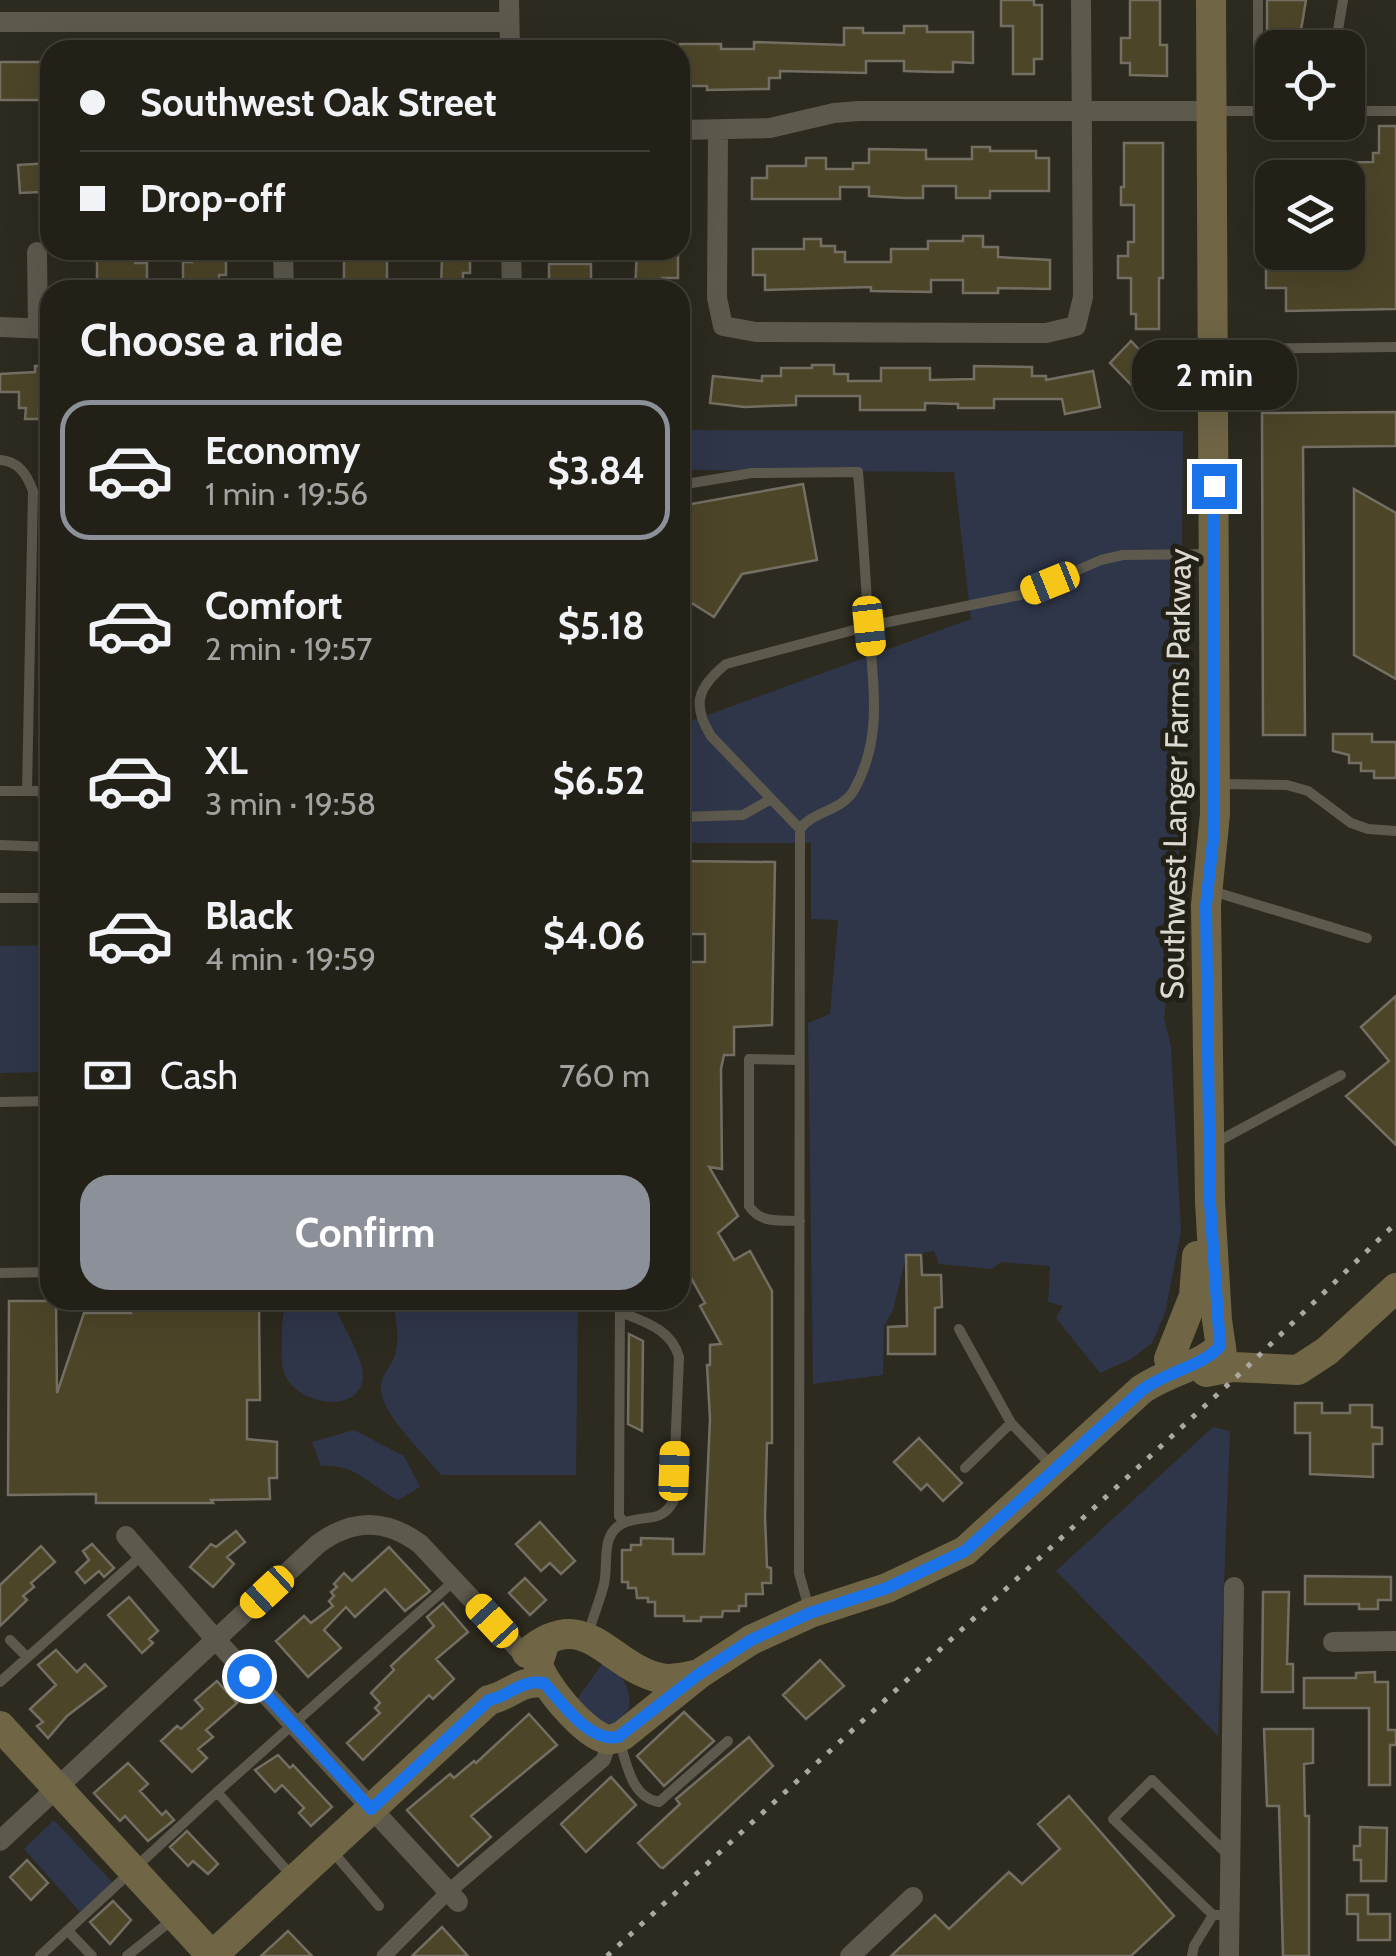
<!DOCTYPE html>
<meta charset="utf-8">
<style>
:root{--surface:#222017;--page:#2e2d24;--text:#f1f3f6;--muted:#a2a3a1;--line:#3f3e36;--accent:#8c9099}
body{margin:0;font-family:Cabin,sans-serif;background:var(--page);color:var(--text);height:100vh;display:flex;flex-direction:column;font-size:38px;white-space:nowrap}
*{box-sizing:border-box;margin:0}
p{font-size:32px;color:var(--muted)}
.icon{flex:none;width:55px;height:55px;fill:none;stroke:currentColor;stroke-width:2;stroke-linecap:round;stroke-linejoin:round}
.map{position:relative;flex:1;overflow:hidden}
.panel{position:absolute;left:40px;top:280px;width:650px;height:1030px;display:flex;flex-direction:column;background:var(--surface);border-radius:30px;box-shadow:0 10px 40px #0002,0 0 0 2px var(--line)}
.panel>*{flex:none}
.banner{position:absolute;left:40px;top:40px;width:650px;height:220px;border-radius:30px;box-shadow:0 10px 40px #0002,0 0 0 2px var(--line);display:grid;align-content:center;height:220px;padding:0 40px;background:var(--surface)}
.fabs{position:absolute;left:1255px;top:30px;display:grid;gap:20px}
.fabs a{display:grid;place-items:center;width:110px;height:110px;border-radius:20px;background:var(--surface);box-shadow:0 10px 40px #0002,0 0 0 2px var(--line);font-size:50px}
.end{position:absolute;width:45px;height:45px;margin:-22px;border:12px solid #1a73e8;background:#fff;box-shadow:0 0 0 5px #fff}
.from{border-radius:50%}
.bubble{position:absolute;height:70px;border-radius:30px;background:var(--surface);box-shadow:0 10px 40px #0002,0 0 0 2px var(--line);font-size:32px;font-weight:700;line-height:70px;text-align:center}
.car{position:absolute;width:30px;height:60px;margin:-30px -15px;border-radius:12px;box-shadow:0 0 8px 2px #0007;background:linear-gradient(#f5c518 24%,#345 0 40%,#f5c518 0 76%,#345 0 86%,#f5c518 0)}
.banner b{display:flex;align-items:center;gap:35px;height:95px;font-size:38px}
.banner b+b{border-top:2px solid var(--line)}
.banner i{width:25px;height:25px;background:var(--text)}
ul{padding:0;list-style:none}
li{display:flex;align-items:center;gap:30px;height:140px;margin:0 20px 15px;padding:0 20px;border:5px solid transparent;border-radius:30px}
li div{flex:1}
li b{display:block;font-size:38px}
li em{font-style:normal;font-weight:700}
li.current{border-color:var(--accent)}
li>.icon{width:90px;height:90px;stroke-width:1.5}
h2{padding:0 40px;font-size:45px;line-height:120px}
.pay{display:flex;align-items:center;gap:25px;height:110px;padding:0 40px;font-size:38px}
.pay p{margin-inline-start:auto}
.button{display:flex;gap:20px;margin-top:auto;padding:20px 40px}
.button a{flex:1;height:115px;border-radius:30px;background:var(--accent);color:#fff;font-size:40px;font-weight:700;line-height:115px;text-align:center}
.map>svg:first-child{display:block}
</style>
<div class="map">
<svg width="1396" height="1956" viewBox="0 0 1396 1956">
<rect width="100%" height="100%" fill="#2d2a1f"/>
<path fill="#2f3649" d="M 680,430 L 1183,431 L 1179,887 L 1164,1018 L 1171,1047 L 1181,1232 L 1165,1313 L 1152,1343 L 1131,1359 L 1100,1373 L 1056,1318 L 1063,1306 L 1048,1302 L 1050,1266 L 1001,1262 L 992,1269 L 939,1264 L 934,1251 L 906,1256 L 893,1310 L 884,1326 L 883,1375 L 813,1384 L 808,1023 L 830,1014 L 838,920 L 811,919 L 811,843 L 682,843 L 680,725 L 971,619 L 954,472 L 680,470 Z
M 50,945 L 50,1072 L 0,1073 L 0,946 Z
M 288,1300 L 331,1302 C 339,1315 363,1360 363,1374 C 363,1416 299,1405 286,1377 C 280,1365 282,1351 282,1338 C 282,1324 282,1313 288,1300 Z
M 392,1300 L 578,1300 L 576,1475 L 441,1475 C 424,1453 384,1417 381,1391 C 379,1376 391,1368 395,1355 C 400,1338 396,1317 392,1300 Z
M 1213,1427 L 1230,1431 L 1218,1736 L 1056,1571 Z
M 354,1430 L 404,1456 L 420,1487 L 398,1500 C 367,1485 359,1464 321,1466 L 312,1442 Z
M 604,1661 C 621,1674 632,1687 629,1709 L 614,1724 L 599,1722 L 577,1699 Z
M 54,1820 L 113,1883 L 80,1912 L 24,1849 Z"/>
<path fill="#4d4528" stroke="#736f63" stroke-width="2.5" d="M 1001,0 L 1034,0 L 1034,5 L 1042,5 L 1042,59 L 1034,59 L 1034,74 L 1013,74 L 1013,26 L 1001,26 Z
M 1130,0 L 1160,0 L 1160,45 L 1167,45 L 1167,76 L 1130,75 L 1130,63 L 1121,63 L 1121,38 L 1130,38 Z
M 1267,0 L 1306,0 L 1298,48 L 1267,46 Z
M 904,26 L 927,26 L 927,32 L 973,32 L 973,63 L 953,62 L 953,72 L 935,72 L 904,71 L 904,61 L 866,61 L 866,73 L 780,71 L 780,78 L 769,78 L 769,89 L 707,90 L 707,86 L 680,86 L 680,44 L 721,44 L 721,49 L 754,49 L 754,42 L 844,45 L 844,28 L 863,28 L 863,33 L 904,33 Z
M 0,62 L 41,62 L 41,78 L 50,79 L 50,100 L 0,100 Z
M 1379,126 L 1396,126 L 1396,309 L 1286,311 L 1286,288 L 1266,288 L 1266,252 L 1348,252 L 1348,178 L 1284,178 L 1284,163 L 1373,162 L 1373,153 L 1379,153 Z
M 1124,143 L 1163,143 L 1163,278 L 1159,278 L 1159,329 L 1136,329 L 1136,314 L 1131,314 L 1131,278 L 1118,278 L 1118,256 L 1128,256 L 1128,242 L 1134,242 L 1134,205 L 1121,205 L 1121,187 L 1124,187 Z
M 972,147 L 990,147 L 990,151 L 1036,151 L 1036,158 L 1049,158 L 1049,191 L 990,191 L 990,198 L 956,198 L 956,186 L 923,186 L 923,198 L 905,198 L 869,196 L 869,187 L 840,187 L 840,199 L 752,199 L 752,178 L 767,178 L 767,166 L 806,166 L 806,158 L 826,158 L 826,169 L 853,169 L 853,163 L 869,163 L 869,149 L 926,150 L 926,159 L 972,159 Z
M 50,163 L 50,184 L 40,184 L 40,192 L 20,193 L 18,165 Z
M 963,236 L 983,236 L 983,247 L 998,247 L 998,257 L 1050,260 L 1050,289 L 998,288 L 998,293 L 963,293 L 963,280 L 931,280 L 931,292 L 871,291 L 871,287 L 765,290 L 765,275 L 753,275 L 753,249 L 804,249 L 804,239 L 821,239 L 821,246 L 835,246 L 835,252 L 845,252 L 845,262 L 891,262 L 891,249 L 928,249 L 928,241 L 963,241 Z
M 637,250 L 678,250 L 678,278 L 662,278 L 662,290 L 635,290 Z
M 192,254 L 226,254 L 226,275 L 219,275 L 219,290 L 183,290 L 183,262 L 192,262 Z
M 442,255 L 470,255 L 470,273 L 463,273 L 463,290 L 441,290 Z
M 97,256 L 135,256 L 135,263 L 147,263 L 147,290 L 110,290 L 110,281 L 97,281 Z
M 344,258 L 387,258 L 387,290 L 354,290 L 354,280 L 344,280 Z
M 549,264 L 591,264 L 591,290 L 549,287 Z
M 1131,341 L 1161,372 L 1140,394 L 1110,363 Z
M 812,365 L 834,365 L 834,374 L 848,374 L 848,381 L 881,381 L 881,368 L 930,368 L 930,380 L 974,379 L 974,366 L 1032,367 L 1032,376 L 1046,376 L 1046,380 L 1093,371 L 1100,407 L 1065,414 L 1062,399 L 994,399 L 994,408 L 958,408 L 958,404 L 925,403 L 925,410 L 860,410 L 860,396 L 796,396 L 796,405 L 744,407 L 710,403 L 713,376 L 762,381 L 762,376 L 781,376 L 781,368 L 812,368 Z
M 35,366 L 50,366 L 50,408 L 39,408 L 39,419 L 25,419 L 26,408 L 19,408 L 19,392 L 0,392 L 0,374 L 35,372 Z
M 1396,412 L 1396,446 L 1303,447 L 1305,735 L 1263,735 L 1262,413 Z
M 803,484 L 817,560 L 742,574 L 714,617 L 690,602 L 680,600 L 680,506 Z
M 1354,489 L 1396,513 L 1396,679 L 1354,655 Z
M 1333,734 L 1372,734 L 1372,742 L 1396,742 L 1396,778 L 1374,778 L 1374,771 L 1361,771 L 1361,763 L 1349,763 L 1349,755 L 1333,751 Z
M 680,861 L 775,862 L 772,1025 L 734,1027 L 734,1055 L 724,1055 L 721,1069 L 722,1169 L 709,1167 L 738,1216 L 718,1233 L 734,1260 L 750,1251 L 772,1291 L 772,1443 L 767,1443 L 765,1517 L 767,1567 L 771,1568 L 771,1583 L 762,1583 L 763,1594 L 746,1594 L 746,1606 L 739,1606 L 739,1611 L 723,1611 L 722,1617 L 701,1617 L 701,1621 L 684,1621 L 684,1616 L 655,1616 L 655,1602 L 648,1602 L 648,1598 L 637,1598 L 636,1588 L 628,1588 L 628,1582 L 622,1582 L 622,1550 L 631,1550 L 631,1545 L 641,1545 L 641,1538 L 673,1539 L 673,1554 L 704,1554 L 710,1419 L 707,1365 L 710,1365 L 710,1345 L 721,1344 L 700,1306 L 705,1303 L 691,1278 L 680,1285 L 680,1066 L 685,1066 L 686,1034 L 680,1034 L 680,981 L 683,981 L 683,962 L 705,962 L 705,934 L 692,934 L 684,925 Z
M 1396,996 L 1396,1145 L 1346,1096 L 1389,1061 L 1361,1027 Z
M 906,1255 L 921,1255 L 922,1275 L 941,1275 L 942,1307 L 935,1308 L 935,1354 L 888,1354 L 888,1327 L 907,1326 Z
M 131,1300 L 214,1300 L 214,1306 L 259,1305 L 260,1400 L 247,1400 L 247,1439 L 277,1442 L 277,1478 L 269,1478 L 270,1499 L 211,1500 L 213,1503 L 96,1503 L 96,1494 L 8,1495 L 9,1301 L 56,1301 L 57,1393 L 84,1313 L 131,1313 Z
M 629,1334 L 643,1341 L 642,1431 L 628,1424 Z
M 1295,1403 L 1322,1403 L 1322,1413 L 1350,1413 L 1350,1405 L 1372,1405 L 1372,1427 L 1382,1428 L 1382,1444 L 1373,1444 L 1373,1477 L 1310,1474 L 1310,1433 L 1295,1433 Z
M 919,1438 L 962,1483 L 943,1501 L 927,1484 L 921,1490 L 894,1462 Z
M 540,1522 L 575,1561 L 561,1574 L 550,1563 L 541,1571 L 516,1544 Z
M 236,1531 L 245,1542 L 227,1557 L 234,1564 L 213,1587 L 190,1567 L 211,1544 L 216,1547 Z
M 92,1544 L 114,1568 L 104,1577 L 99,1571 L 85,1583 L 76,1572 L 89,1560 L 83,1551 Z
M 41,1546 L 55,1562 L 31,1583 L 34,1587 L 23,1596 L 27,1600 L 0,1626 L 0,1585 Z
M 389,1547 L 430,1591 L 405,1611 L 385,1589 L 355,1617 L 346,1607 L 324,1630 L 341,1648 L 308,1677 L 276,1641 L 304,1616 L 311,1623 L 333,1606 L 329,1601 L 334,1596 L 331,1592 L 337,1587 L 334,1584 L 344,1573 L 352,1581 Z
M 1305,1576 L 1391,1577 L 1391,1600 L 1378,1600 L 1378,1609 L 1359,1609 L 1359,1604 L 1305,1604 Z
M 525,1578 L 546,1600 L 530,1615 L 509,1593 Z
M 1263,1592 L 1289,1592 L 1287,1664 L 1293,1664 L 1293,1692 L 1262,1692 Z
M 129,1597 L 158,1631 L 149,1639 L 153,1643 L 142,1653 L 108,1615 Z
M 443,1603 L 468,1632 L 436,1659 L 454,1679 L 433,1699 L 429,1695 L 363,1760 L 347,1743 L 380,1713 L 375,1708 L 380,1703 L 371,1693 L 394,1670 L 391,1666 L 434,1626 L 427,1617 Z
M 56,1650 L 77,1672 L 85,1664 L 106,1686 L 67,1716 L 48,1738 L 37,1726 L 43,1722 L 30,1709 L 56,1685 L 38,1665 Z
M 820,1660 L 844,1686 L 806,1719 L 783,1695 Z
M 1375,1672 L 1375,1682 L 1388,1682 L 1388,1730 L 1396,1730 L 1396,1745 L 1390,1745 L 1390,1785 L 1369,1785 L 1369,1708 L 1304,1708 L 1304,1678 L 1356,1678 L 1356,1673 Z
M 217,1681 L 237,1703 L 206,1730 L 213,1737 L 198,1749 L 207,1758 L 192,1772 L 161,1741 L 177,1726 L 181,1729 L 203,1709 L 195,1700 Z
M 684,1712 L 714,1741 L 664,1786 L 637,1756 Z
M 529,1714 L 557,1745 L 471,1816 L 491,1837 L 458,1866 L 407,1810 L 450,1774 L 454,1778 L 474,1761 L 476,1763 Z
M 1264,1729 L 1313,1729 L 1313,1763 L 1304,1764 L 1305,1816 L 1309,1816 L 1309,1956 L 1283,1956 L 1279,1806 L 1267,1806 Z
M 749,1737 L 773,1766 L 663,1868 L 660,1867 L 638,1843 L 680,1804 L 676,1799 Z
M 278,1755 L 290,1768 L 293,1765 L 332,1807 L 311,1826 L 299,1813 L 304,1808 L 282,1785 L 275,1792 L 255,1770 Z
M 128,1763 L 148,1784 L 140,1791 L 162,1815 L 166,1811 L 174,1820 L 148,1841 L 125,1816 L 120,1821 L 94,1793 Z
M 611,1777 L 636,1805 L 586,1852 L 561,1824 Z
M 1069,1796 L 1174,1916 L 1131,1956 L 891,1956 L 935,1915 L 949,1929 L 1009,1872 L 1022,1884 L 1060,1849 L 1038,1824 Z
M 1360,1827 L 1387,1828 L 1386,1881 L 1361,1881 L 1361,1860 L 1354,1860 L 1354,1846 L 1360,1846 Z
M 187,1831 L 218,1864 L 208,1874 L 193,1861 L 188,1866 L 170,1847 Z
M 27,1860 L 48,1883 L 31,1900 L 10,1877 Z
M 1347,1895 L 1368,1895 L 1368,1914 L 1390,1914 L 1390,1940 L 1358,1940 L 1358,1914 L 1347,1914 Z
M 113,1901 L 131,1920 L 110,1944 L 90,1922 Z
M 442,1927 L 468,1956 L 412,1956 Z
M 288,1931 L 312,1956 L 261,1956 Z"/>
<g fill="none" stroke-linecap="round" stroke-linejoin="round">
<path stroke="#5d594d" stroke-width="10" d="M 1258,0 L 1258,51 L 1261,58 L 1272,61
M 1335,48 L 1343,0
M 1213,111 L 1272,111
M 1348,111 L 1396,111
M 1217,349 L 1396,347
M 0,460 C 19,461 27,475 33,491 L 27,791
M 680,485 L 752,473 L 858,472 C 862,520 865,569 868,617 C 872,678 885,735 854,790 C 842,811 813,811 800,829 L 799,1573 L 810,1612
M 1221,784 L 1287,785 L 1308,791 L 1351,823 L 1368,829 L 1396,831
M 0,791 L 37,791 L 50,796
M 680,817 L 743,815 L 771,799
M 800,829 L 711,736 C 691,704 698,687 726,664 L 869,626 L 1020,595 L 1101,560 L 1123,555 L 1210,554
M 0,845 L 50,847
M 1212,891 L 1367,938
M 0,898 L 50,898
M 799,1060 L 749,1059 L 749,1206 C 761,1224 779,1220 800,1221
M 0,1102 L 50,1101
M 1215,1143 L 1341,1075
M 0,1273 L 50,1272
M 620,1300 L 619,1516 L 624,1522
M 959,1329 L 1011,1423
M 965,1468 L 1011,1423 L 1054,1468
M 588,1636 C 592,1618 600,1601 604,1584 C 609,1563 599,1532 626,1522 C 646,1515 661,1523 673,1502 L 679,1357 C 671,1329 645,1322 620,1312
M 10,1640 L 27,1657
M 0,1682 L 142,1555
M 620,1743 C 627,1765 632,1798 659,1802 L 728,1741
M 217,1792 L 291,1875
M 333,1852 L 379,1906
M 1229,1856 L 1152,1780 L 1113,1819 L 1213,1915 L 1229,1915
M 68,1931 L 92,1956
M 40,1956 L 217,1792 L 454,1581
M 127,1956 L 172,1920
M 1192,1956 L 1194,1946 L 1213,1915"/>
<path stroke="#5d594d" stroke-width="15" d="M 384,1956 L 448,1892 L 603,1760 L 611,1739"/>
<path stroke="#5d594d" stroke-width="20" d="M 509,0 L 510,50
M 0,22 L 509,22
M 680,130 L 770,128 L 834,113 L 859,111 L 1212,111
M 718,130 L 717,298 L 723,326 L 756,332 L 1046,333 L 1076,326 L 1083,297 L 1081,0
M 511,250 L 512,290
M 37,252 L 38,329
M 283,254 L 284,290
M 0,327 L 48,329
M 126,1536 L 216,1640 L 458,1902
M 1333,1642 L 1396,1641
M 0,1841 L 318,1544 C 352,1519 385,1518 420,1544 L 525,1656
M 850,1956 L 913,1897
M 1229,1956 L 1234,1587"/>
<path stroke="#706646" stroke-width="30" d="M 1211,0 L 1215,814 L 1206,905 L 1210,1202 L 1217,1320 L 1224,1369
M 1169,1359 L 1194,1296 L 1197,1256
M 1206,1372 L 1233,1367 L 1298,1370 L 1327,1351 L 1396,1288
M 544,1645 L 538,1663 C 541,1683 586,1736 607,1739 C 613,1740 617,1738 623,1735 L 699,1674 L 751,1640 L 810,1613 L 887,1588 L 965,1551 L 1141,1390 C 1166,1372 1205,1365 1221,1346
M 527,1653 C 586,1603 607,1666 660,1678 C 673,1681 686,1677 699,1674
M 0,1726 L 212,1956
M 212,1956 L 489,1700 C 510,1696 520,1679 544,1683"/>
<path stroke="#aba9a1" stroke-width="5" stroke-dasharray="5 10" stroke-linecap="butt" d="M 607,1956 L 1246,1368 L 1396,1223"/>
</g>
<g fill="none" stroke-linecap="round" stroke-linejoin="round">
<path stroke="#1a73e8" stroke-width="12" d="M 249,1676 L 371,1809 L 489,1700 C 510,1696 520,1679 544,1683 C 562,1703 590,1743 618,1737 L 699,1674 L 751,1640 L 810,1613 L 887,1588 L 965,1551 L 1142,1390 C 1166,1372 1205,1365 1220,1346 L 1210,1202 L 1206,905 L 1214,832 L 1214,486"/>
</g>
<g text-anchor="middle" stroke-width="10" stroke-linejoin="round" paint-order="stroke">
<g font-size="32" fill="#dbd9d2" stroke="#232015">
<text transform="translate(1176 774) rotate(-89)" y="11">Southwest Langer Farms Parkway</text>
</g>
</g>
</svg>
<div class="fabs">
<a><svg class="icon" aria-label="locate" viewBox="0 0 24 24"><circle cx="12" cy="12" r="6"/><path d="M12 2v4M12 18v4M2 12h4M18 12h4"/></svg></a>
<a><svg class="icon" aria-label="layers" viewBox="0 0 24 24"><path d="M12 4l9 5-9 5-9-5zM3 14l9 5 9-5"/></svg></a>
</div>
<i class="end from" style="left:249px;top:1676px"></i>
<i class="end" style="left:1214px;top:486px"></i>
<div class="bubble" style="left:1132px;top:340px;width:165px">2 min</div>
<i class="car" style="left:1050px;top:583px;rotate:248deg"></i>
<i class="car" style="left:869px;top:626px;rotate:174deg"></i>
<i class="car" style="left:674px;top:1471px;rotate:2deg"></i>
<i class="car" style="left:267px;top:1592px;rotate:227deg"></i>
<i class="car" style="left:492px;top:1621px;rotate:317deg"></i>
<div class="banner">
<b><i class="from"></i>Southwest Oak Street</b>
<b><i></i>Drop-off</b>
</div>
<section class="panel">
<h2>Choose a ride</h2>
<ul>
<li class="current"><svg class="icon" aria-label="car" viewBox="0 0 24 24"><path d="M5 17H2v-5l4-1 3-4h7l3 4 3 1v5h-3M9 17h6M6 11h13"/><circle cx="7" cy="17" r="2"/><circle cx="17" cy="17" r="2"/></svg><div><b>Economy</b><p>1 min · 19:56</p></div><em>$3.84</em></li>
<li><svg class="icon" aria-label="car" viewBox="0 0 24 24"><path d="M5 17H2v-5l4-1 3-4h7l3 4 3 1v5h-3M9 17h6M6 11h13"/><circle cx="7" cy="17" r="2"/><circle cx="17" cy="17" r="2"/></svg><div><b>Comfort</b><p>2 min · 19:57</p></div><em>$5.18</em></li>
<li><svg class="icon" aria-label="car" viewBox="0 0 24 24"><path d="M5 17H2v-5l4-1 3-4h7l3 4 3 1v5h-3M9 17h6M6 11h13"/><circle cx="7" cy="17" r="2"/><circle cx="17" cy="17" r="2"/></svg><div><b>XL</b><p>3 min · 19:58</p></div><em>$6.52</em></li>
<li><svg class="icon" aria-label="car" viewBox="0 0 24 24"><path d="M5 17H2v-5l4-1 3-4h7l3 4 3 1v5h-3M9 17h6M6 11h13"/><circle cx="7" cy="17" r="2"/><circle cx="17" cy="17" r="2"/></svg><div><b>Black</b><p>4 min · 19:59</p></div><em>$4.06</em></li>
</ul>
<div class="pay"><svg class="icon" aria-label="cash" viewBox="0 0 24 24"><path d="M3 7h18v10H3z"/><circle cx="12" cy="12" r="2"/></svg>Cash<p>760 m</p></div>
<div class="button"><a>Confirm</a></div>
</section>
</div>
